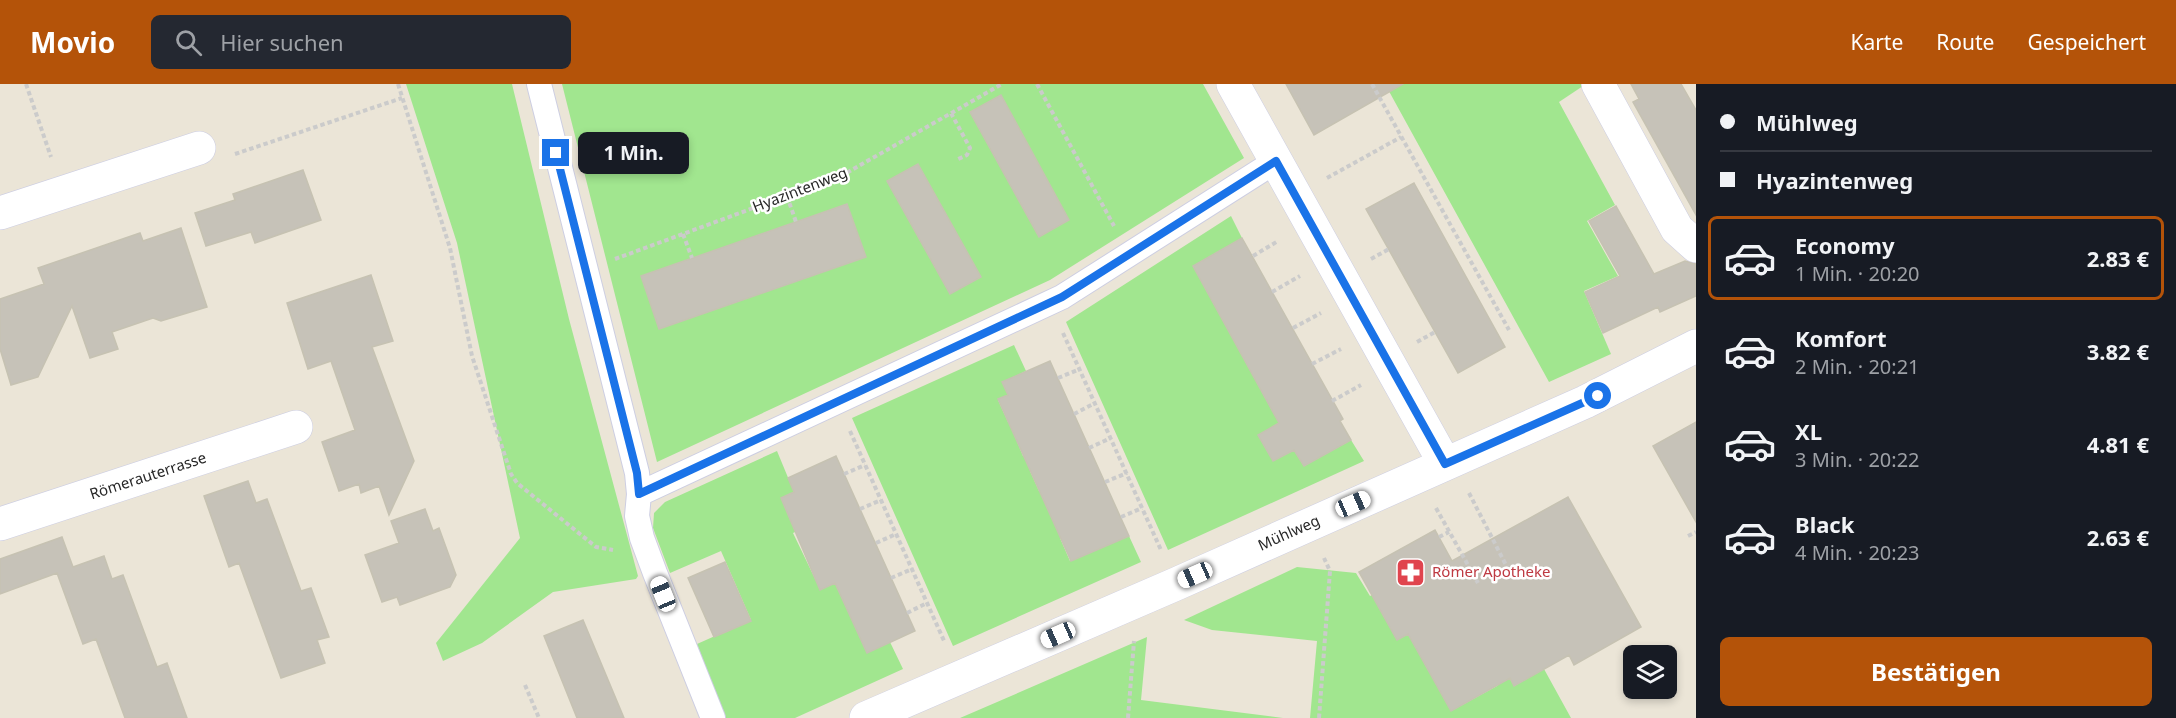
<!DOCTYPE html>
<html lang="de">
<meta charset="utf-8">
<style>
:root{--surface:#171b24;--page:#242831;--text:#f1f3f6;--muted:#9ea1a6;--line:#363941;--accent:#b45309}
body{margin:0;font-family:"Noto Sans",sans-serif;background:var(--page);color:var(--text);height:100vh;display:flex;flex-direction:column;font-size:22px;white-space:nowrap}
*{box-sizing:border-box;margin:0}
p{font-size:20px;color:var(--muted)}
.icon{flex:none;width:33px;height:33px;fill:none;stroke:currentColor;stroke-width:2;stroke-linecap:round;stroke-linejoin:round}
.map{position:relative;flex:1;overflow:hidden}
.sheet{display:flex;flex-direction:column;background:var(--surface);width:480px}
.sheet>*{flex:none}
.top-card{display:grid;align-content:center;height:132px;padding:0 24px;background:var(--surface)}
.tools{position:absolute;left:1623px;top:561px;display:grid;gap:12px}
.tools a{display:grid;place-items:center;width:54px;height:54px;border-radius:9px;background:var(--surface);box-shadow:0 3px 9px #0003;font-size:30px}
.end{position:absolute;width:27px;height:27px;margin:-14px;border:8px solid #1a73e8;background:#fff;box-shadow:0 0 0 3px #fff}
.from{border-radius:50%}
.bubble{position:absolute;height:42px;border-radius:9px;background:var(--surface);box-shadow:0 3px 9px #0003;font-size:20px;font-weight:700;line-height:42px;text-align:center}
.car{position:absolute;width:18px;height:36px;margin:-18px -9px;border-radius:8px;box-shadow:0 0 4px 2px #0007;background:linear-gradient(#fff 24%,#345 0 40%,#fff 0 76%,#345 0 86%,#fff 0)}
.top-card b{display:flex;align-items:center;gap:21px;height:57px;font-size:22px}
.top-card b+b{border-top:2px solid var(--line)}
.top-card i{width:15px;height:15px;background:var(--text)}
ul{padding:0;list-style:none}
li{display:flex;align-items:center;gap:18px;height:84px;margin:0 12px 9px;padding:0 12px;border:3px solid transparent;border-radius:9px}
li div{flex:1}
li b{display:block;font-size:22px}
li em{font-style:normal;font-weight:700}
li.on{border-color:var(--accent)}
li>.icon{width:54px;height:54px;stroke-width:1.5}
.cta{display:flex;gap:12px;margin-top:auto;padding:12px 24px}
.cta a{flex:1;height:69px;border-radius:9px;background:var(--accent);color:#fff;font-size:24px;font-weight:700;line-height:69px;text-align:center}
header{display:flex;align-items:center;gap:36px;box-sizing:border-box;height:84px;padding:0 30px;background:var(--accent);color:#fff}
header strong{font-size:28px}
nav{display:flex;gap:33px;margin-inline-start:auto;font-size:21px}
.search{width:420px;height:54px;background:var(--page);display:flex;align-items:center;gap:15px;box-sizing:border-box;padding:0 21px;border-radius:9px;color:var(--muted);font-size:22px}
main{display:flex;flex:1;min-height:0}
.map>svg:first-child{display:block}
</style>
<header>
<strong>Movio</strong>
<div class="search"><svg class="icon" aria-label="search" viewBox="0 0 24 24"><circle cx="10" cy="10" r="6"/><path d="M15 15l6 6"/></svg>Hier suchen</div>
<nav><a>Karte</a><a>Route</a><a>Gespeichert</a></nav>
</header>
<main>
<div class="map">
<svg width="1696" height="634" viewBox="0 0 1696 634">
<rect width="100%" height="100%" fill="#ebe5d7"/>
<path fill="#a1e68f" d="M 406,0 L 512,0 L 569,235 L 638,492 L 636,495 L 553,508 L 482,559 L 443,577 L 436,559 L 520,454 L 457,159 Z
M 562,0 L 1203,0 L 1244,74 L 1050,196 L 657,378 Z
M 1385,0 L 1586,0 L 1559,18 L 1615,121 L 1587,137 L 1618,192 L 1584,207 L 1611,270 L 1549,298 Z
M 1231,132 L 1242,154 L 1193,182 L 1279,339 L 1259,351 L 1273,377 L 1294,366 L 1304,382 L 1351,356 L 1364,377 L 1168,466 L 1066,238 Z
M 1014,261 L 1026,287 L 1003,298 L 1008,311 L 998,316 L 1008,338 L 1018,334 L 1014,350 L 1023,372 L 1034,368 L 1040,382 L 1030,387 L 1039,407 L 1049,403 L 1070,449 L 1060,454 L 1070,477 L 1129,452 L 1141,478 L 953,562 L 852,334 Z
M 777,367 L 794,408 L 781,414 L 810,441 L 793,449 L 820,505 L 836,498 L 890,558 L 903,585 L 795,634 L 725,634 L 697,560 L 751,536 L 721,467 L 670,489 L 653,444 L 654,429 L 665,418 Z
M 1297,483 L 1356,489 L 1370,512 L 1372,511 L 1397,556 L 1410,549 L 1451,627 L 1497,602 L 1508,591 L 1514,602 L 1544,585 L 1571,634 L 1310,634 L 1317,557 L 1212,546 L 1184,536 Z
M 1147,553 L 1141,616 L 1283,634 L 960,634 Z"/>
<path fill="#c6c2b8" stroke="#c6c2b2" stroke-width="1.5" d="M 1286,0 L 1403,0 L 1314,51 Z
M 1631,0 L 1681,0 L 1696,26 L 1696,131 L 1633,18 L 1639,15 Z
M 1001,11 L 1069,136 L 1039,153 L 970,28 Z
M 918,80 L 981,193 L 950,210 L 887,97 Z
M 303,86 L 321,136 L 255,159 L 251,148 L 206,162 L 195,129 L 235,116 L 233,110 Z
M 1414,99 L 1505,263 L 1458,289 L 1366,125 Z
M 847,120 L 866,173 L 659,245 L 641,192 Z
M 1616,122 L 1654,190 L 1685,177 L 1696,180 L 1696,212 L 1660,228 L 1658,223 L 1603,249 L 1585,208 L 1620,192 L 1589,137 Z
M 181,144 L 207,223 L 161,237 L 153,234 L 112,248 L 118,265 L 90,274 L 72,222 L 38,293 L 11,301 L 0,265 L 0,215 L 44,200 L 38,184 L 140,149 L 143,157 Z
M 1242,154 L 1343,335 L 1340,337 L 1351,356 L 1304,382 L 1294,366 L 1273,377 L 1258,351 L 1279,339 L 1193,182 Z
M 371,191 L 393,257 L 372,263 L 414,377 L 389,431 L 379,402 L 361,409 L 359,400 L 339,407 L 322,358 L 355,346 L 331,277 L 308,285 L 287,219 Z
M 1050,277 L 1129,452 L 1071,477 L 998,315 L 1008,311 L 1002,298 Z
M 1696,338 L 1696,438 L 1653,362 Z
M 836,372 L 915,547 L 867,569 L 835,499 L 820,506 L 781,414 L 794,408 L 788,394 Z
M 248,397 L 256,419 L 267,415 L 301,507 L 311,504 L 329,553 L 317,556 L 325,579 L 281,594 L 239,479 L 229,483 L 204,412 Z
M 1568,413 L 1641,543 L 1574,581 L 1569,571 L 1514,602 L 1510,594 L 1451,627 L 1408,550 L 1397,556 L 1359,488 L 1435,446 L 1452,477 Z
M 425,425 L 433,447 L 439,444 L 456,491 L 450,503 L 400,521 L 397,513 L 382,518 L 365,471 L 399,459 L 391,437 Z
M 62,453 L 73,483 L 104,472 L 112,495 L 123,491 L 157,583 L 167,579 L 187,634 L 125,634 L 96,555 L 83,560 L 57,489 L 0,510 L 0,475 Z
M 725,478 L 751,537 L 714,553 L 688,494 Z
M 583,536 L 624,634 L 577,634 L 544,552 Z"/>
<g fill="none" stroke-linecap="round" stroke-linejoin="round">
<defs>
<path id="lane" d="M 539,0 L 637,389 L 639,410 L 637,432 L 642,454 L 655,489 L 713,634
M 639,410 L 1062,213 L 1276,77"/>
<path id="street" d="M 1233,0 L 1445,380
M 1598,0 L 1677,145 L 1696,162
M 0,129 L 199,64
M 0,440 L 296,343
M 866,634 L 1176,500 L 1585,318 L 1696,262"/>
</defs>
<use href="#lane" stroke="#cdcee2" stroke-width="26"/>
<use href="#street" stroke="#cdcee2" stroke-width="34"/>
<path stroke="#cbcbcb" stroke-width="4" stroke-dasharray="4.5 3" stroke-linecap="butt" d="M 26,0 L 51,73
M 398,0 L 450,164 L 472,272 L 511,390 L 517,399 L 596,463 L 613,466
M 1037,0 L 1114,142
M 1372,0 L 1509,246
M 951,29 L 970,64 L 967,71 L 956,76
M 235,70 L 402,14
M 1327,94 L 1401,53
M 787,112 L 796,138
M 683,150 L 692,174
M 1253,172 L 1278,157
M 615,175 L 843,91 L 1002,0
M 1371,175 L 1389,165
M 1272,208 L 1300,192
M 1293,244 L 1321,229
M 1063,249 L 1161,466
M 1417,258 L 1435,248
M 1312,280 L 1341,265
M 1058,294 L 1080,285
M 1332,317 L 1361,301
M 1074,330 L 1095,319
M 850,347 L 945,559
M 1089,364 L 1111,354
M 844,390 L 865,381
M 1105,398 L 1127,389
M 1469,409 L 1507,483
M 1436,424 L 1478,499
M 860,425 L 881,416
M 1121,433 L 1142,424
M 1688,452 L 1696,448
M 1439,453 L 1449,448
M 876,459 L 896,450
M 891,494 L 912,485
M 907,529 L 927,519
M 525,601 L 539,634
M 1128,634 L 1134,557
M 1319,634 L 1330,487 L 1324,474"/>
<use href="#lane" stroke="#fff" stroke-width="24"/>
<use href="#street" stroke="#fff" stroke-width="33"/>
</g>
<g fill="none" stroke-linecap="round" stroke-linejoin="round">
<path stroke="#1a73e8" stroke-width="8" d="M 556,69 L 637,389 L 639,410 L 1062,213 L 1276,77 L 1445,380 L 1598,312"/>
</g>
<defs>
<symbol id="pharmacy-square" viewBox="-11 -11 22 22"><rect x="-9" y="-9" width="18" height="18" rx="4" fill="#e0444e" stroke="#fff"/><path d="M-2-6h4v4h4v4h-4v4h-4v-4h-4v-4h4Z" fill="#fff"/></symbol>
</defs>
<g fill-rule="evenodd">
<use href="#pharmacy-square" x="1394" y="472" width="33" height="33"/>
</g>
<g text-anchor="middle" stroke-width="5" stroke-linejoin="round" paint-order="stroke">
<g font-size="15" fill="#272727" stroke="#fff">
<text transform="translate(800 106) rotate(-21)" y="5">Hyazintenweg</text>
<text transform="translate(148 392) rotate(-18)" y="5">Römerauterrasse</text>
<text transform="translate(1289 449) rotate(-24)" y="5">Mühlweg</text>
</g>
<g font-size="15" fill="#be3a42" stroke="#fff" text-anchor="start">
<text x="1432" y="493">Römer Apotheke</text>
</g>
</g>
</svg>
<div class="tools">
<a><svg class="icon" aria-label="layers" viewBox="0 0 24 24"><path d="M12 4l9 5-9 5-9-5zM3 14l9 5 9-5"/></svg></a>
</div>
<i class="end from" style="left:1598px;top:312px"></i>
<i class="end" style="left:556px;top:69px"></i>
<div class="bubble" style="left:578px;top:48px;width:111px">1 Min.</div>
<i class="car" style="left:1353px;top:420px;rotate:66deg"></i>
<i class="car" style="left:1195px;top:491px;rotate:246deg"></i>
<i class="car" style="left:663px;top:510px;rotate:338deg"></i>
<i class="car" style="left:1058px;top:551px;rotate:246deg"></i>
</div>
<section class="sheet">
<div class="top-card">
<b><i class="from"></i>Mühlweg</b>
<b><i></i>Hyazintenweg</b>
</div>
<ul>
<li class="on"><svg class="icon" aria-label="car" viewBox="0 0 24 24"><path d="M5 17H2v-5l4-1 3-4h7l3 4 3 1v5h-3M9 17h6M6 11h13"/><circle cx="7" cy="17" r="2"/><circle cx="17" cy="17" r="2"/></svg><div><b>Economy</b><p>1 Min. · 20:20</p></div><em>2.83 €</em></li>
<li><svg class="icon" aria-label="car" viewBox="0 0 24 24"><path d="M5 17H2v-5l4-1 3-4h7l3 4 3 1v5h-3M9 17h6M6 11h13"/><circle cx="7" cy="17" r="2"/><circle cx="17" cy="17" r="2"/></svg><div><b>Komfort</b><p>2 Min. · 20:21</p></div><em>3.82 €</em></li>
<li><svg class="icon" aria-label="car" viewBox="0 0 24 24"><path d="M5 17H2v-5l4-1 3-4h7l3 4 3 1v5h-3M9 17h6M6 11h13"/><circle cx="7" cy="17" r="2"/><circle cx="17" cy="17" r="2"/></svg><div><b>XL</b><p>3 Min. · 20:22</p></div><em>4.81 €</em></li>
<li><svg class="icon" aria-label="car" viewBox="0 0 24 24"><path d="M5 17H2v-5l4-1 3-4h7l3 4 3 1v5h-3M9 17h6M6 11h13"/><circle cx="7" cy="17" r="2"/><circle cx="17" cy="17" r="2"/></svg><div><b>Black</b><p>4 Min. · 20:23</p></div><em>2.63 €</em></li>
</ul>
<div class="cta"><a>Bestätigen</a></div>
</section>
</main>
